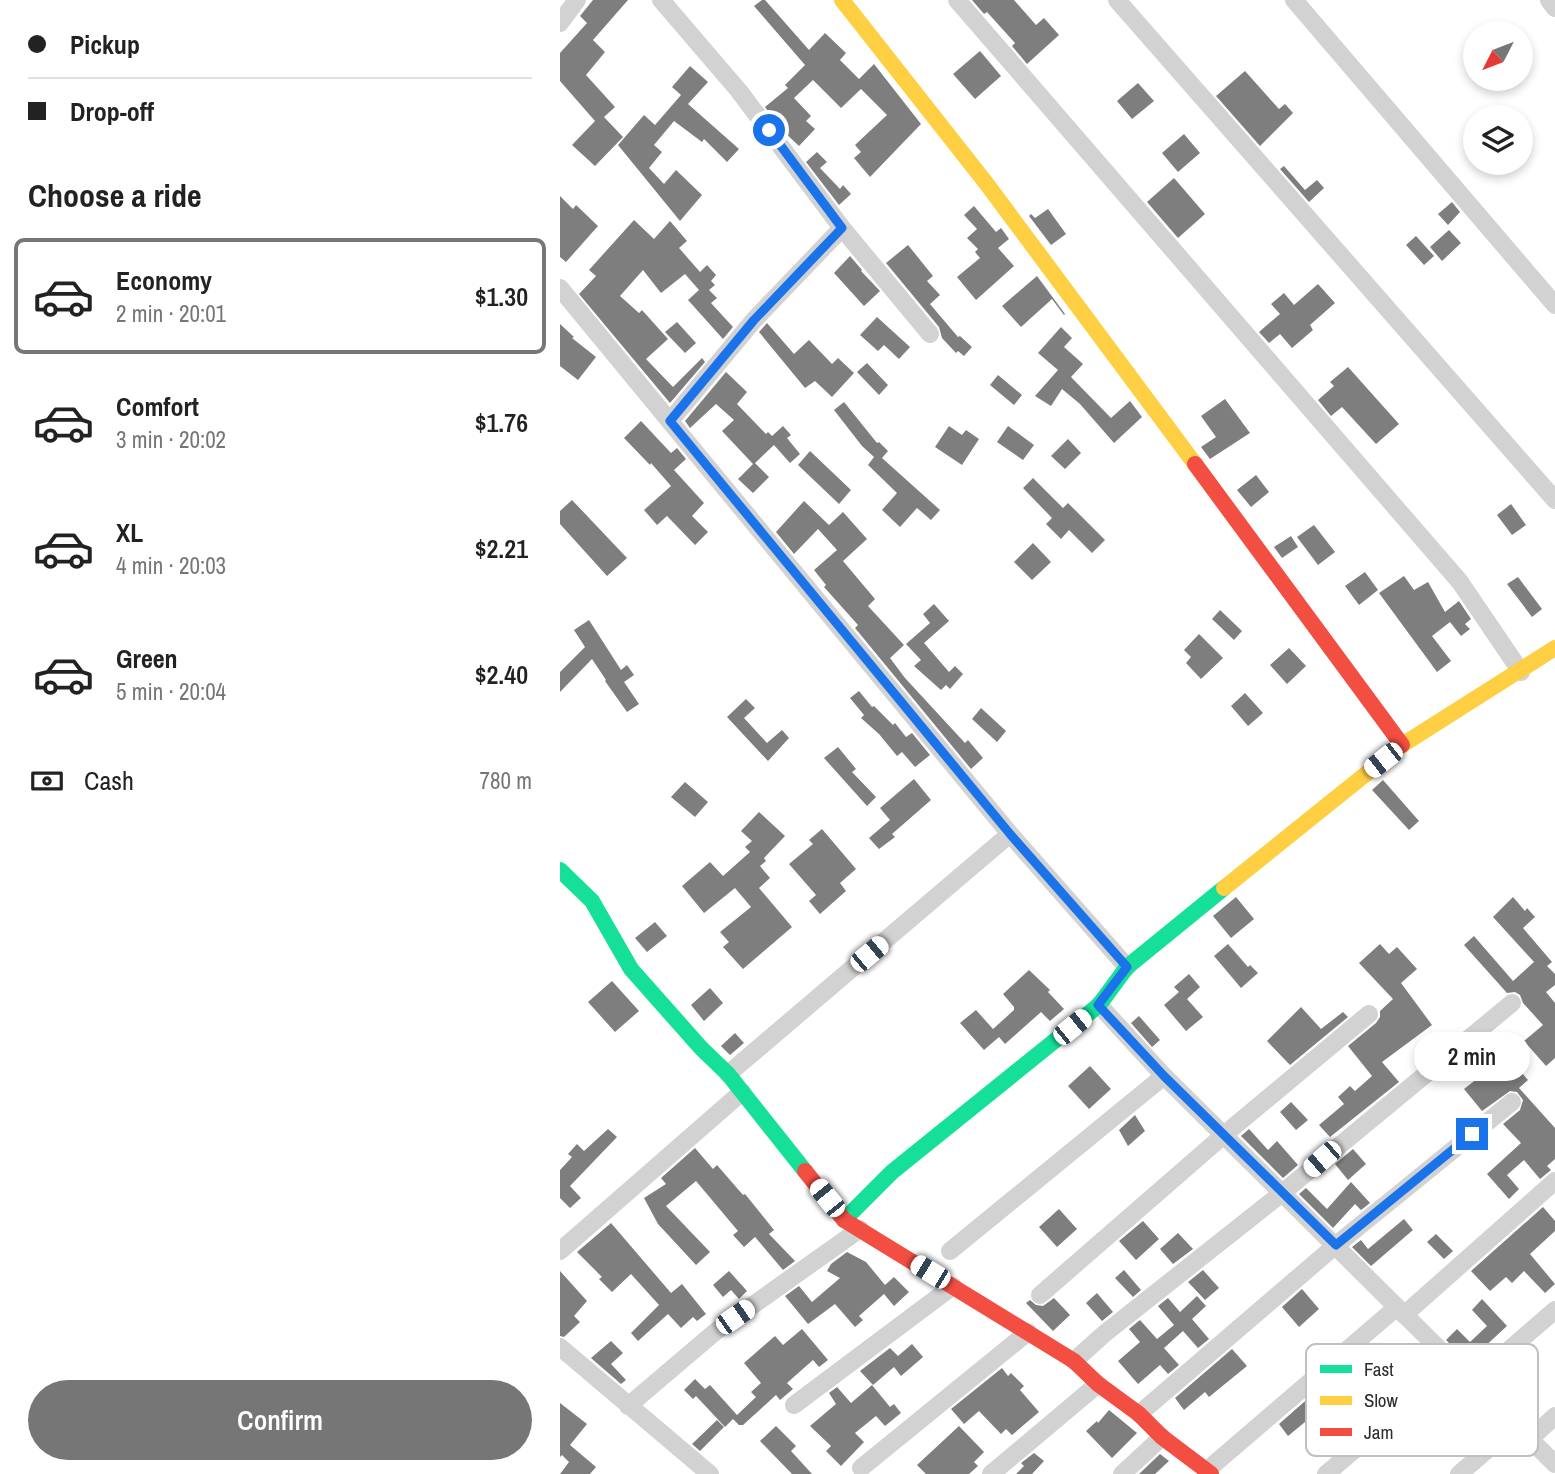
<!DOCTYPE html>
<meta charset="utf-8">
<style>
:root{--surface:#fff;--page:#f2f2f2;--text:#222;--muted:#767676;--line:#e0e0e0;--accent:#767676}
body{margin:0;font-family:"Archivo Narrow",sans-serif;background:var(--page);color:var(--text);height:100vh;display:flex;flex-direction:column;font-size:26px;white-space:nowrap}
*{box-sizing:border-box;margin:0}
p{font-size:23px;color:var(--muted)}
.icon{flex:none;width:38px;height:38px;fill:none;stroke:currentColor;stroke-width:2;stroke-linecap:round;stroke-linejoin:round}
.map{position:relative;flex:1;overflow:hidden}
.details{display:flex;flex-direction:column;background:var(--surface);width:560px}
.details>*{flex:none}
.guide{display:grid;align-content:center;height:154px;padding:0 28px;background:var(--surface)}
.needle{width:46px;rotate:228deg}
.fabs{position:absolute;left:903px;top:21px;display:grid;gap:14px}
.fabs a{display:grid;place-items:center;width:70px;height:70px;border-radius:50%;background:var(--surface);box-shadow:0 4px 10px #0003;font-size:35px}
.end{position:absolute;width:32px;height:32px;margin:-16px;border:9px solid #1a73e8;background:#fff;box-shadow:0 0 0 4px #fff}
.from{border-radius:50%}
.bubble{position:absolute;height:49px;border-radius:24px;background:var(--surface);box-shadow:0 4px 10px #0003;font-size:23px;font-weight:600;line-height:49px;text-align:center}
.car{position:absolute;width:21px;height:42px;margin:-21px -10px;border-radius:9px;box-shadow:0 0 5px 2px #0007;background:linear-gradient(#fff 24%,#345 0 40%,#fff 0 76%,#345 0 86%,#fff 0)}
.guide b{display:flex;align-items:center;gap:24px;height:66px;font-size:26px}
.guide b+b{border-top:2px solid var(--line)}
.guide i{width:18px;height:18px;background:var(--text)}
ul{padding:0;list-style:none}
li{display:flex;align-items:center;gap:21px;height:116px;margin:0 14px 10px;padding:0 14px;border:4px solid transparent;border-radius:10px}
li div{flex:1}
li b{display:block;font-size:26px}
li em{font-style:normal;font-weight:600}
li.current{border-color:var(--accent)}
li>.icon{width:63px;height:63px;stroke-width:1.5}
h2{padding:0 28px;font-size:32px;line-height:84px}
.pay{display:flex;align-items:center;gap:18px;height:77px;padding:0 28px;font-size:26px}
.pay p{margin-inline-start:auto}
.button{display:flex;gap:14px;margin-top:auto;padding:14px 28px}
.button a{flex:1;height:80px;border-radius:42px;background:var(--accent);color:#fff;font-size:28px;font-weight:600;line-height:80px;text-align:center}
main{display:flex;flex:1;min-height:0}
.map>svg:first-child{display:block}
</style>
<main>
<section class="details">
<div class="guide">
<b><i class="from"></i>Pickup</b>
<b><i></i>Drop-off</b>
</div>
<h2>Choose a ride</h2>
<ul>
<li class="current"><svg class="icon" aria-label="car" viewBox="0 0 24 24"><path d="M5 17H2v-5l4-1 3-4h7l3 4 3 1v5h-3M9 17h6M6 11h13"/><circle cx="7" cy="17" r="2"/><circle cx="17" cy="17" r="2"/></svg><div><b>Economy</b><p>2 min · 20:01</p></div><em>$1.30</em></li>
<li><svg class="icon" aria-label="car" viewBox="0 0 24 24"><path d="M5 17H2v-5l4-1 3-4h7l3 4 3 1v5h-3M9 17h6M6 11h13"/><circle cx="7" cy="17" r="2"/><circle cx="17" cy="17" r="2"/></svg><div><b>Comfort</b><p>3 min · 20:02</p></div><em>$1.76</em></li>
<li><svg class="icon" aria-label="car" viewBox="0 0 24 24"><path d="M5 17H2v-5l4-1 3-4h7l3 4 3 1v5h-3M9 17h6M6 11h13"/><circle cx="7" cy="17" r="2"/><circle cx="17" cy="17" r="2"/></svg><div><b>XL</b><p>4 min · 20:03</p></div><em>$2.21</em></li>
<li><svg class="icon" aria-label="car" viewBox="0 0 24 24"><path d="M5 17H2v-5l4-1 3-4h7l3 4 3 1v5h-3M9 17h6M6 11h13"/><circle cx="7" cy="17" r="2"/><circle cx="17" cy="17" r="2"/></svg><div><b>Green</b><p>5 min · 20:04</p></div><em>$2.40</em></li>
</ul>
<div class="pay"><svg class="icon" aria-label="cash" viewBox="0 0 24 24"><path d="M3 7h18v10H3z"/><circle cx="12" cy="12" r="2"/></svg>Cash<p>780 m</p></div>
<div class="button"><a>Confirm</a></div>
</section>
<div class="map">
<svg width="995" height="1474" viewBox="0 0 995 1474">
<rect width="100%" height="100%" fill="#fff"/>
<path fill="#7e7e7e" d="M 33,0 L 68,0 L 33,40 L 45,52 L 26,75 L 55,107 L 44,117 L 63,137 L 35,166 L 12,145 L 35,121 L 0,81 L 0,53 L 27,23 L 20,16 Z
M 202,0 L 205,0 L 249,50 L 265,33 L 286,53 L 280,60 L 299,79 L 314,64 L 361,124 L 310,177 L 294,158 L 301,152 L 295,145 L 327,115 L 301,89 L 281,108 L 253,80 L 234,98 L 251,116 L 246,121 L 255,129 L 239,146 L 222,130 L 205,107 L 228,88 L 225,85 L 245,65 L 194,6 Z
M 412,0 L 454,0 L 476,25 L 484,18 L 499,35 L 467,64 L 452,46 L 455,43 L 427,12 L 424,14 Z
M 420,51 L 441,76 L 415,99 L 393,74 Z
M 130,66 L 148,82 L 128,104 L 179,149 L 167,162 L 144,139 L 142,142 L 114,121 L 94,145 L 102,152 L 89,168 L 104,184 L 116,170 L 142,195 L 120,221 L 58,145 L 84,115 L 95,125 L 121,95 L 112,87 Z
M 685,71 L 719,109 L 725,104 L 733,113 L 700,146 L 656,96 Z
M 578,83 L 594,101 L 572,119 L 557,101 Z
M 624,134 L 640,153 L 618,172 L 602,153 Z
M 257,152 L 267,162 L 260,168 L 280,189 L 283,185 L 291,194 L 279,205 L 246,162 Z
M 724,166 L 745,190 L 757,180 L 764,188 L 749,202 L 720,169 Z
M 614,178 L 645,214 L 618,238 L 587,202 Z
M 0,196 L 13,209 L 16,205 L 38,226 L 6,262 L 0,257 Z
M 892,202 L 900,212 L 888,225 L 878,214 Z
M 414,206 L 436,232 L 441,228 L 449,239 L 438,248 L 454,266 L 416,300 L 397,277 L 420,258 L 415,252 L 418,249 L 407,238 L 417,229 L 404,215 Z
M 488,209 L 506,234 L 491,245 L 469,216 L 471,214 L 475,218 Z
M 74,220 L 94,239 L 110,221 L 127,241 L 119,248 L 140,272 L 147,265 L 156,275 L 151,281 L 155,285 L 149,290 L 157,298 L 151,303 L 173,327 L 163,339 L 128,300 L 139,290 L 125,274 L 101,293 L 83,270 L 60,296 L 79,313 L 82,310 L 108,339 L 86,359 L 113,387 L 142,358 L 145,362 L 110,403 L 19,294 L 36,276 L 29,270 Z
M 889,230 L 901,243 L 882,261 L 870,247 Z
M 856,236 L 874,256 L 864,265 L 846,245 Z
M 348,245 L 373,276 L 367,281 L 380,295 L 370,304 L 398,337 L 400,336 L 412,347 L 404,356 L 398,351 L 396,353 L 382,338 L 379,327 L 326,263 Z
M 290,256 L 302,270 L 301,271 L 320,291 L 304,306 L 274,273 Z
M 477,276 L 505,314 L 504,315 L 492,299 L 461,327 L 442,306 Z
M 758,284 L 775,303 L 750,325 L 753,330 L 732,348 L 720,334 L 709,343 L 699,332 L 720,314 L 711,304 L 724,293 L 734,305 Z
M 317,317 L 350,347 L 339,359 L 324,345 L 318,351 L 300,335 Z
M 117,322 L 136,343 L 125,353 L 105,332 Z
M 207,323 L 234,354 L 249,340 L 272,364 L 278,358 L 294,373 L 272,397 L 255,381 L 245,388 L 199,332 Z
M 0,324 L 14,337 L 12,338 L 36,357 L 18,380 L 0,366 Z
M 501,327 L 512,338 L 504,347 L 523,364 L 511,377 L 551,418 L 570,401 L 582,417 L 554,443 L 520,404 L 502,389 L 491,406 L 475,396 L 498,370 L 478,353 Z
M 307,363 L 328,385 L 319,395 L 297,372 Z
M 788,367 L 839,424 L 816,444 L 782,407 L 771,416 L 758,400 L 774,386 L 770,382 Z
M 166,372 L 187,392 L 177,404 L 206,434 L 208,432 L 212,436 L 223,426 L 231,435 L 227,438 L 240,454 L 230,463 L 214,445 L 195,463 L 209,477 L 193,493 L 178,479 L 193,464 L 162,431 L 174,420 L 156,404 L 130,428 L 125,421 Z
M 438,375 L 462,395 L 454,405 L 430,385 Z
M 665,399 L 690,433 L 650,459 L 641,447 L 656,437 L 641,416 Z
M 284,402 L 317,443 L 319,442 L 328,451 L 322,458 L 380,510 L 371,520 L 357,508 L 340,527 L 322,510 L 337,493 L 308,465 L 314,457 L 302,446 L 274,410 Z
M 81,421 L 111,453 L 117,448 L 126,459 L 114,470 L 144,503 L 132,516 L 148,532 L 135,545 L 107,516 L 97,525 L 84,510 L 111,486 L 91,463 L 90,465 L 64,438 Z
M 389,426 L 402,435 L 406,430 L 419,439 L 402,465 L 375,447 Z
M 448,426 L 474,445 L 463,460 L 437,442 Z
M 508,439 L 521,453 L 505,469 L 491,456 Z
M 250,451 L 291,490 L 279,504 L 238,465 Z
M 696,475 L 709,492 L 691,507 L 677,490 Z
M 473,478 L 503,508 L 508,503 L 545,540 L 532,553 L 509,530 L 501,539 L 486,524 L 492,518 L 463,488 Z
M 12,500 L 67,558 L 47,576 L 0,524 L 0,511 Z
M 244,501 L 269,525 L 283,512 L 307,539 L 283,561 L 315,599 L 308,606 L 344,645 L 328,660 L 330,658 L 345,678 L 405,743 L 408,740 L 423,758 L 411,769 L 295,628 L 298,625 L 264,587 L 266,585 L 254,570 L 277,550 L 258,529 L 234,554 L 216,532 Z
M 951,504 L 966,525 L 952,535 L 937,515 Z
M 754,525 L 775,552 L 758,565 L 737,537 Z
M 731,536 L 738,547 L 722,558 L 714,547 Z
M 473,543 L 491,562 L 472,580 L 454,562 Z
M 805,572 L 818,590 L 799,605 L 785,586 Z
M 844,576 L 854,590 L 868,582 L 885,612 L 899,601 L 911,619 L 905,624 L 910,629 L 901,636 L 890,622 L 872,636 L 891,661 L 877,672 L 819,593 Z
M 958,577 L 982,609 L 972,617 L 947,584 Z
M 374,604 L 389,621 L 364,643 L 389,672 L 395,666 L 403,674 L 390,689 L 386,685 L 381,690 L 354,666 L 361,660 L 346,644 L 370,623 L 363,614 Z
M 660,610 L 682,631 L 674,640 L 652,619 Z
M 29,620 L 61,670 L 67,665 L 74,675 L 64,682 L 79,704 L 67,712 L 45,681 L 46,680 L 32,659 L 0,692 L 0,672 L 25,647 L 14,630 Z
M 639,634 L 663,658 L 641,679 L 626,663 L 631,657 L 624,650 Z
M 729,648 L 746,666 L 727,684 L 710,665 Z
M 299,691 L 312,707 L 314,706 L 333,725 L 335,723 L 346,737 L 352,733 L 370,755 L 355,767 L 342,752 L 337,756 L 319,734 L 301,718 L 304,715 L 290,698 Z
M 685,693 L 703,713 L 688,726 L 671,706 Z
M 186,699 L 195,708 L 184,718 L 207,743 L 222,730 L 229,738 L 208,761 L 167,717 Z
M 421,708 L 446,731 L 437,742 L 412,719 Z
M 278,747 L 296,769 L 292,772 L 316,797 L 307,806 L 264,758 Z
M 354,779 L 371,800 L 332,834 L 335,837 L 319,849 L 309,838 L 330,820 L 320,808 Z
M 823,780 L 859,821 L 849,830 L 812,790 Z
M 125,782 L 148,802 L 135,817 L 111,797 Z
M 199,812 L 225,836 L 204,858 L 206,861 L 200,866 L 210,878 L 199,888 L 232,927 L 183,969 L 163,947 L 169,942 L 160,932 L 191,907 L 175,888 L 144,913 L 122,886 L 150,862 L 163,876 L 190,852 L 185,847 L 192,841 L 181,831 Z
M 262,829 L 296,869 L 280,883 L 286,891 L 260,914 L 249,901 L 256,895 L 229,864 L 253,844 L 249,840 Z
M 676,897 L 694,919 L 671,938 L 653,916 Z
M 953,897 L 965,911 L 967,908 L 975,917 L 963,928 L 992,962 L 987,966 L 995,974 L 995,985 L 986,992 L 995,1003 L 995,1058 L 986,1066 L 964,1041 L 983,1025 L 963,1003 L 960,995 L 955,992 L 947,993 L 904,945 L 914,936 L 953,981 L 974,962 L 933,917 Z
M 95,922 L 107,936 L 87,952 L 75,938 Z
M 668,944 L 688,967 L 690,965 L 698,973 L 681,988 L 654,956 Z
M 820,944 L 829,954 L 837,947 L 857,969 L 841,983 L 872,1025 L 822,1062 L 839,1082 L 770,1137 L 759,1125 L 784,1104 L 778,1097 L 790,1086 L 795,1091 L 812,1076 L 788,1046 L 816,1023 L 820,1017 L 820,1011 L 833,999 L 799,963 Z
M 469,970 L 490,990 L 488,992 L 504,1009 L 490,1021 L 481,1012 L 445,1044 L 439,1037 L 424,1050 L 400,1023 L 416,1010 L 433,1029 L 454,1010 L 454,1007 L 443,994 Z
M 629,974 L 640,987 L 627,999 L 643,1017 L 626,1031 L 604,1005 L 619,992 L 614,987 Z
M 52,981 L 79,1011 L 55,1032 L 28,1002 Z
M 150,988 L 163,1003 L 144,1021 L 131,1005 Z
M 741,1007 L 761,1029 L 783,1012 L 788,1017 L 730,1065 L 707,1041 Z
M 579,1016 L 600,1040 L 592,1047 L 571,1023 Z
M 175,1033 L 184,1043 L 170,1055 L 161,1046 Z
M 911,1052 L 928,1071 L 946,1055 L 968,1080 L 959,1088 L 995,1128 L 995,1159 L 987,1166 L 991,1170 L 980,1179 L 964,1160 L 947,1175 L 959,1189 L 949,1199 L 927,1174 L 961,1143 L 943,1124 L 960,1110 L 963,1100 L 957,1092 L 950,1091 L 922,1111 L 904,1089 L 918,1078 L 901,1060 Z
M 530,1066 L 551,1089 L 529,1109 L 508,1086 Z
M 731,1102 L 748,1120 L 736,1130 L 720,1112 Z
M 575,1115 L 585,1131 L 568,1146 L 559,1130 Z
M 48,1129 L 57,1137 L 10,1186 L 21,1198 L 10,1208 L 0,1198 L 0,1170 L 12,1157 L 8,1154 L 17,1144 L 24,1151 Z
M 689,1129 L 708,1150 L 717,1141 L 738,1165 L 723,1178 L 681,1136 Z
M 135,1148 L 153,1169 L 157,1165 L 183,1195 L 185,1194 L 214,1230 L 209,1234 L 235,1261 L 223,1270 L 195,1237 L 184,1247 L 173,1235 L 178,1231 L 136,1181 L 106,1206 L 150,1252 L 136,1265 L 98,1224 L 84,1198 L 106,1184 L 101,1178 Z
M 793,1149 L 806,1164 L 788,1180 L 775,1164 Z
M 791,1182 L 810,1203 L 801,1210 L 795,1204 L 773,1228 L 739,1194 L 746,1188 L 767,1209 Z
M 983,1207 L 995,1221 L 995,1231 L 970,1254 L 995,1284 L 985,1293 L 964,1271 L 952,1283 L 946,1277 L 930,1291 L 911,1271 Z
M 499,1209 L 517,1229 L 497,1247 L 479,1227 Z
M 844,1219 L 853,1230 L 811,1266 L 792,1247 L 801,1240 L 808,1249 Z
M 583,1221 L 599,1239 L 576,1260 L 559,1241 Z
M 51,1223 L 111,1293 L 122,1284 L 146,1314 L 137,1321 L 133,1317 L 121,1328 L 108,1314 L 78,1341 L 71,1333 L 99,1305 L 71,1274 L 52,1292 L 39,1279 L 42,1277 L 17,1252 Z
M 618,1233 L 633,1249 L 613,1264 L 600,1249 Z
M 876,1234 L 893,1251 L 884,1259 L 867,1242 Z
M 287,1252 L 306,1262 L 325,1285 L 334,1277 L 349,1292 L 334,1306 L 324,1294 L 299,1316 L 303,1320 L 295,1327 L 275,1304 L 248,1324 L 225,1296 L 239,1286 L 252,1302 L 280,1278 L 267,1271 L 271,1264 Z
M 564,1270 L 581,1290 L 573,1297 L 555,1278 Z
M 643,1270 L 659,1288 L 645,1300 L 628,1282 Z
M 0,1271 L 27,1301 L 14,1316 L 20,1322 L 4,1337 L 0,1336 Z
M 169,1271 L 187,1291 L 179,1299 L 171,1290 L 163,1297 L 153,1285 Z
M 742,1289 L 759,1309 L 739,1327 L 722,1307 Z
M 537,1293 L 553,1312 L 542,1321 L 526,1303 Z
M 637,1296 L 646,1306 L 632,1319 L 649,1339 L 638,1348 L 623,1331 L 604,1348 L 619,1365 L 608,1374 L 600,1365 L 578,1384 L 558,1361 L 580,1342 L 569,1329 L 580,1320 L 597,1339 L 614,1325 L 598,1306 L 608,1298 L 620,1312 Z
M 494,1298 L 510,1315 L 493,1331 L 466,1303 L 470,1300 L 476,1305 L 483,1306 Z
M 922,1299 L 947,1326 L 908,1362 L 886,1340 L 897,1329 L 910,1342 L 927,1326 L 912,1310 Z
M 242,1329 L 268,1360 L 259,1367 L 253,1360 L 227,1383 L 233,1389 L 220,1400 L 216,1395 L 183,1425 L 179,1425 L 173,1419 L 165,1427 L 136,1396 L 133,1399 L 124,1390 L 135,1379 L 145,1389 L 150,1385 L 177,1415 L 196,1397 L 191,1392 L 201,1383 L 184,1363 L 215,1336 L 223,1345 Z
M 51,1341 L 63,1353 L 51,1364 L 66,1380 L 61,1384 L 31,1358 Z
M 352,1344 L 363,1357 L 341,1376 L 334,1367 L 313,1385 L 300,1371 L 330,1348 L 338,1356 Z
M 672,1349 L 687,1366 L 649,1397 L 645,1392 L 624,1410 L 615,1398 Z
M 442,1368 L 448,1376 L 451,1373 L 464,1386 L 460,1390 L 479,1412 L 452,1435 L 446,1429 L 441,1434 L 419,1411 L 404,1424 L 391,1409 Z
M 312,1385 L 330,1407 L 334,1404 L 341,1413 L 325,1426 L 316,1416 L 295,1433 L 304,1442 L 281,1466 L 266,1451 L 271,1446 L 250,1426 L 276,1404 L 269,1393 L 277,1387 L 291,1403 Z
M 752,1395 L 762,1408 L 728,1436 L 719,1424 Z
M 0,1403 L 27,1424 L 10,1445 L 36,1467 L 30,1474 L 0,1474 L 9,1462 L 2,1455 L 0,1457 Z
M 549,1410 L 577,1433 L 552,1458 L 526,1431 L 537,1421 L 538,1423 Z
M 157,1420 L 164,1427 L 140,1451 L 132,1444 Z
M 216,1426 L 236,1446 L 231,1451 L 252,1474 L 232,1474 L 200,1441 Z
M 399,1426 L 424,1452 L 414,1462 L 418,1466 L 409,1474 L 366,1474 L 357,1465 Z
M 474,1453 L 484,1461 L 472,1474 L 456,1474 L 464,1466 L 461,1463 Z
M 600,1454 L 609,1461 L 595,1474 L 579,1474 Z"/>
<g fill="none" stroke-linecap="round" stroke-linejoin="round">
<path stroke="#d2d2d2" stroke-width="18" d="M 101,0 L 179,91 L 282,228 L 370,334
M 397,0 L 900,582 L 961,672
M 557,0 L 995,500
M 734,0 L 995,305
M 989,0 L 995,8
M 0,23 L 17,0
M 0,288 L 450,834 L 567,967
M 110,421 L 194,320 L 282,228
M 539,1005 L 604,1076 L 995,1464
M 168,1074 L 450,834
M 0,1251 L 182,1092
M 390,1251 L 604,1076
M 480,1295 L 665,1134 L 809,1014
M 844,1315 L 995,1181
M 0,1347 L 150,1474
M 514,1361 L 544,1334 L 722,1193 L 952,1003
M 913,1381 L 995,1310
M 234,1405 L 393,1286
M 68,1406 L 155,1332 L 300,1229
M 579,1414 L 776,1245 L 952,1102
M 970,1439 L 995,1416
M 301,1468 L 468,1332
M 646,1471 L 837,1307
M 431,1474 L 538,1384
M 562,1474 L 602,1437
M 766,1474 L 895,1364
M 899,1474 L 956,1425"/>
<path stroke="#16e098" stroke-width="16" d="M 0,870 L 32,901 L 71,969 L 141,1048 L 168,1074 L 245,1171
M 284,1220 L 332,1172 L 539,1005 L 567,967 L 664,888"/>
<path stroke="#ffcf43" stroke-width="16" d="M 282,0 L 426,183 L 635,464
M 664,888 L 842,745 L 995,648"/>
<path stroke="#f24e42" stroke-width="16" d="M 635,464 L 842,745
M 245,1171 L 284,1220 L 514,1361 L 538,1384 L 579,1414 L 602,1437 L 651,1474"/>
</g>
<g fill="none" stroke-linecap="round" stroke-linejoin="round">
<path stroke="#1a73e8" stroke-width="9" d="M 209,130 L 282,228 L 194,320 L 110,421 L 450,834 L 567,967 L 538,1005 L 604,1076 L 776,1245 L 912,1134"/>
</g>
<rect x="746" y="1344" width="232" height="112" rx="10" fill="#fff" stroke="#c0c0c0" stroke-width="2"/>
<rect x="760" y="1365" width="32" height="8" fill="#16e098"/>
<rect x="760" y="1396" width="32" height="9" fill="#ffcf43"/>
<rect x="760" y="1428" width="32" height="8" fill="#f24e42"/>
<g font-size="19" fill="#2d2d2d">
<text x="804" y="1376">Fast</text>
<text x="804" y="1407">Slow</text>
<text x="804" y="1439">Jam</text>
</g>
</svg>
<div class="fabs">
<a><svg class="needle" viewBox="-14 -14 28 28"><path d="M0-13l5 13h-10z" fill="#e53935"/><path d="M0 13l5-13h-10z" fill="#767676"/></svg></a>
<a><svg class="icon" aria-label="layers" viewBox="0 0 24 24"><path d="M12 4l9 5-9 5-9-5zM3 14l9 5 9-5"/></svg></a>
</div>
<i class="end from" style="left:209px;top:130px"></i>
<i class="end" style="left:912px;top:1134px"></i>
<div class="bubble" style="left:854px;top:1032px;width:116px">2 min</div>
<i class="car" style="left:823px;top:760px;rotate:232deg"></i>
<i class="car" style="left:309px;top:954px;rotate:50deg"></i>
<i class="car" style="left:512px;top:1027px;rotate:51deg"></i>
<i class="car" style="left:762px;top:1159px;rotate:229deg"></i>
<i class="car" style="left:267px;top:1198px;rotate:321deg"></i>
<i class="car" style="left:370px;top:1272px;rotate:301deg"></i>
<i class="car" style="left:175px;top:1317px;rotate:55deg"></i>
</div>
</main>
